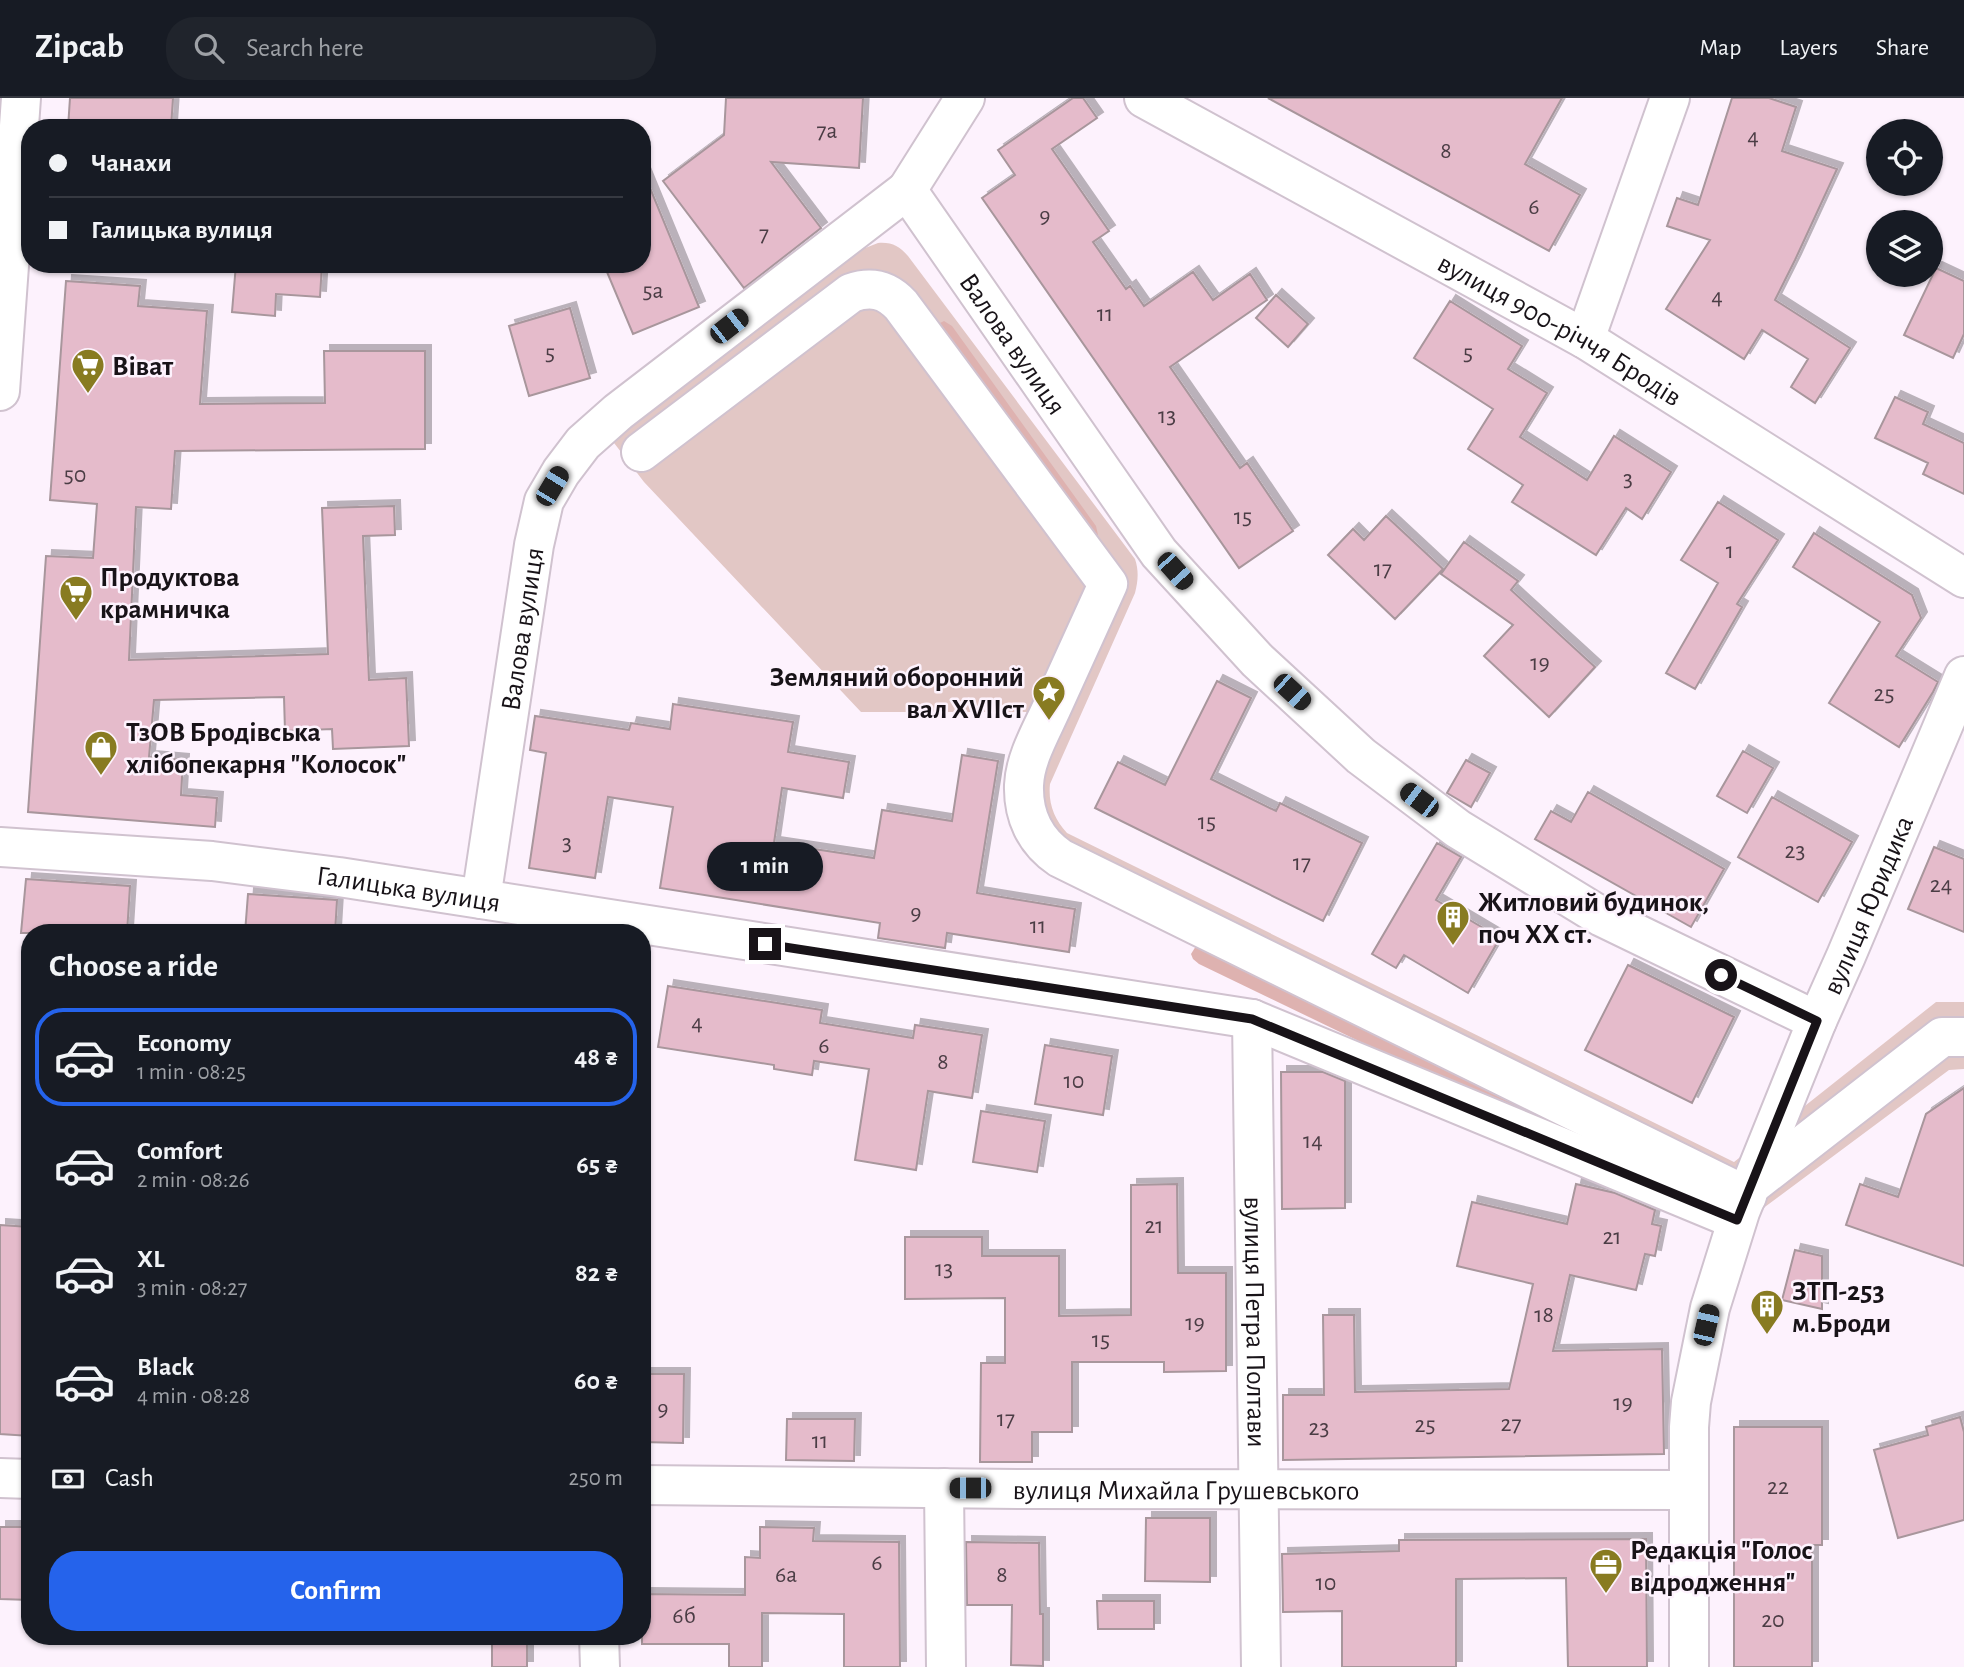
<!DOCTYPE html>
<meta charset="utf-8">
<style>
:root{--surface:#171b24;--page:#20242c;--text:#f1f3f6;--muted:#9ea1a6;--line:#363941;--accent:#2563eb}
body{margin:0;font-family:"Alegreya Sans",sans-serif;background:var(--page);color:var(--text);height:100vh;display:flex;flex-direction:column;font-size:26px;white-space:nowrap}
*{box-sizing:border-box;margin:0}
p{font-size:23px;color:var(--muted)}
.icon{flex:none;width:38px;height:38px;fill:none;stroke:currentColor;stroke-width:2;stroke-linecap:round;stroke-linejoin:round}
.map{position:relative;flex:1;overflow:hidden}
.side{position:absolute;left:21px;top:826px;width:630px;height:721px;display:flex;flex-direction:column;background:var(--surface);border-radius:28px;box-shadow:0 2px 5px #0004}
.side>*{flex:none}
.banner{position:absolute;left:21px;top:21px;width:630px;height:154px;border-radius:28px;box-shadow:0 2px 5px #0004;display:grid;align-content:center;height:154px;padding:0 28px;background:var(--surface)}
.fabs{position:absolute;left:1866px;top:21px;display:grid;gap:14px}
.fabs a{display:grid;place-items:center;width:77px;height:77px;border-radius:50%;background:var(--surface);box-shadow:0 2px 5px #0004;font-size:35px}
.end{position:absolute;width:32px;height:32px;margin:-16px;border:9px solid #181318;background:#fff;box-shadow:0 0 0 4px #fff}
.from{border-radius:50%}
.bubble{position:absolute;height:49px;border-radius:24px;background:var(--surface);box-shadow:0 2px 5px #0004;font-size:23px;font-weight:700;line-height:49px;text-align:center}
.car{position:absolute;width:21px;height:42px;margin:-21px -10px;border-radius:9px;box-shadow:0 0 5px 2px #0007;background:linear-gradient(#222 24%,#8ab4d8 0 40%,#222 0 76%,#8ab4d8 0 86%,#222 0)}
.banner b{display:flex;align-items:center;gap:24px;height:66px;font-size:26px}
.banner b+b{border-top:2px solid var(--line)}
.banner i{width:18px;height:18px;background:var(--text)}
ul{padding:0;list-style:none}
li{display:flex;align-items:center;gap:21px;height:98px;margin:0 14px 10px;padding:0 14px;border:4px solid transparent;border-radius:28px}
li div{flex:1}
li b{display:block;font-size:26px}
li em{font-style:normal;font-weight:700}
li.active{border-color:var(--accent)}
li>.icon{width:63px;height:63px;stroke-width:1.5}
h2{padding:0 28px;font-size:32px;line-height:84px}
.pay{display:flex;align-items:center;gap:18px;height:77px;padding:0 28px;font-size:26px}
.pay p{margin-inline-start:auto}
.cta{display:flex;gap:14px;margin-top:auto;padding:14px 28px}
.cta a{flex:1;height:80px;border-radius:28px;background:var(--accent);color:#fff;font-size:28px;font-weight:700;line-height:80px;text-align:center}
header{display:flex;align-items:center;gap:42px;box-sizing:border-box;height:98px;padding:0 35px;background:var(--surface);border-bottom:2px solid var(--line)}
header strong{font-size:33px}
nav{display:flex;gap:38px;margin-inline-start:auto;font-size:24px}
.search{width:490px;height:63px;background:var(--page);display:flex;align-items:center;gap:18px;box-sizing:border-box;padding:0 24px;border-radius:28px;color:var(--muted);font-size:26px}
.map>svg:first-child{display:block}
</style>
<header>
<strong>Zipcab</strong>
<div class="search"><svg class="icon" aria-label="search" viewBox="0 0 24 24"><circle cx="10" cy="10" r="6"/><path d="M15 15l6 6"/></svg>Search here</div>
<nav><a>Map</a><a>Layers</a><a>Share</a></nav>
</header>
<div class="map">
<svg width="1964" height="1569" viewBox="0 0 1964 1569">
<defs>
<filter id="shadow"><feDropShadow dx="6" dy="-6" stdDeviation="0" flood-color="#0004"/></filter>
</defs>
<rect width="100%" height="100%" fill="#fdf2fd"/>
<path fill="#e2c7c5" d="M 878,145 C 892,144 899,148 908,158 L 1135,461 C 1139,473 1138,483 1135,495 L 1050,686 C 1048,705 1054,721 1067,735 L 1734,1064 L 1936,904 L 1964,904 L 1964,971 L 1949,972 L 1754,1117 L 1074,788 L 1037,766 L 1028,759 L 1018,743 L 1009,723 L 1008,667 L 1018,634 L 1027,614 L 861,614 L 644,384 L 611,341 L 855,154 Z"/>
<path fill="#deb2b0" d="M 944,223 L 952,228 L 1096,428 L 1098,437 L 1093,444 L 936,227 Z
M 1196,848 L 1657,1061 L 1654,1080 L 1430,973 L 1425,975 L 1199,866 L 1193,861 L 1191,856 Z"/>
<path fill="#e5bbcb" stroke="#a8969c" stroke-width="2" filter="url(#shadow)" d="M 70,0 L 173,0 L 171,30 L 68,30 Z
M 726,0 L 863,0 L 859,70 L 771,64 L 821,130 L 744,190 L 663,83 L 724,37 Z
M 1073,0 L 1083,0 L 1097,20 L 1052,51 L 1109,133 L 1093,144 L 1126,191 L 1130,188 L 1144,208 L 1193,174 L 1213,202 L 1250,176 L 1267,202 L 1170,269 L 1240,370 L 1247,365 L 1293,433 L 1239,470 L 982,100 L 1015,77 L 998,52 Z
M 1268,0 L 1562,0 L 1525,66 L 1580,97 L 1549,153 Z
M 1732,0 L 1769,0 L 1796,9 L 1782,53 L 1837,71 L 1795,162 L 1775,202 L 1850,250 L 1815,305 L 1791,289 L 1808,261 L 1762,232 L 1744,261 L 1666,211 L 1710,142 L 1667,128 L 1677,100 L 1698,107 Z
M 643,73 L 699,209 L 633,236 L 607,174 L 626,166 L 642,166 Z
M 236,166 L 322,166 L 320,199 L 276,196 L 275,218 L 232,214 Z
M 1936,170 L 1964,183 L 1964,236 L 1953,260 L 1904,237 Z
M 66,183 L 140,188 L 138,208 L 207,213 L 200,306 L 325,305 L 324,253 L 425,253 L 425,351 L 175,353 L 171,411 L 136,409 L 129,562 L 328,556 L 322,410 L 394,408 L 395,437 L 363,438 L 369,582 L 406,580 L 409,648 L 333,651 L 332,631 L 285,633 L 284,599 L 154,602 L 149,659 L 183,662 L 181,697 L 217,700 L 215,729 L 28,714 L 46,458 L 93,460 L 97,406 L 50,402 Z
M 1276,197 L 1308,226 L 1288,249 L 1256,220 Z
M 1450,203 L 1522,248 L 1508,271 L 1547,295 L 1520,339 L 1587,382 L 1614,338 L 1671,374 L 1642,421 L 1626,410 L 1596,457 L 1512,404 L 1523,387 L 1468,351 L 1493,311 L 1414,260 Z
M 570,210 L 590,280 L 529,298 L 509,228 Z
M 1895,299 L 1928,314 L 1923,326 L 1964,345 L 1964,396 L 1923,376 L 1928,365 L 1875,340 Z
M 1718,404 L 1778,442 L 1737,506 L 1742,509 L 1695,591 L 1666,575 L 1718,485 L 1681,462 Z
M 1386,418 L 1443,471 L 1395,521 L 1328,457 L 1353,431 L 1364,442 Z
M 1814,435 L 1912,497 L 1921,520 L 1896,558 L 1938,584 L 1933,594 L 1899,649 L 1829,605 L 1880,524 L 1793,469 Z
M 1464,444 L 1518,483 L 1511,492 L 1595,569 L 1549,619 L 1484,558 L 1513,527 L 1441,476 Z
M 1217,583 L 1251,600 L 1211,681 L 1276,713 L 1280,705 L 1362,745 L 1323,823 L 1095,710 L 1118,664 L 1165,687 Z
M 673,606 L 793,624 L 788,654 L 849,664 L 843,700 L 782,690 L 774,745 L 874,760 L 882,712 L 952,723 L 962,657 L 998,663 L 977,795 L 1075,811 L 1069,854 L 947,835 L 945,850 L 878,840 L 880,825 L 660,790 L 673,709 L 608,699 L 595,780 L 529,770 L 546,655 L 530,652 L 535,618 L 629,632 L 631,625 L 670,631 Z
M 1743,653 L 1773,670 L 1747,715 L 1717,698 Z
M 1466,662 L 1490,675 L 1471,709 L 1447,695 Z
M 1588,694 L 1724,771 L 1691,829 L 1535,741 L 1551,713 L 1571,724 Z
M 1772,699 L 1852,744 L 1818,804 L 1738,759 Z
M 1437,745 L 1461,759 L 1436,802 L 1500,840 L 1468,895 L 1404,857 L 1396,870 L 1372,856 Z
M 1934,749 L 1964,761 L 1964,834 L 1908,811 Z
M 26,781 L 130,788 L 127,835 L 21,835 Z
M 248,796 L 337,802 L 335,835 L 245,835 Z
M 1628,867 L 1734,919 L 1692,1005 L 1585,952 Z
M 668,888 L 822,912 L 820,925 L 913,940 L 915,927 L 982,937 L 972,1000 L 928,993 L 916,1072 L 855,1062 L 869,971 L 814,963 L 812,977 L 774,971 L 774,967 L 658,949 Z
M 1045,947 L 1112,958 L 1103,1017 L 1035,1006 Z
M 1281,974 L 1323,974 L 1345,983 L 1345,1110 L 1282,1111 Z
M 1964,990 L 1964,1168 L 1846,1127 L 1860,1086 L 1898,1099 L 1926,1016 Z
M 981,1013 L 1045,1023 L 1037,1074 L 973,1064 Z
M 1177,1086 L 1178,1175 L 1226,1175 L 1226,1273 L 1164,1274 L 1164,1264 L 1072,1264 L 1072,1334 L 1032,1334 L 1032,1364 L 980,1364 L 981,1265 L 1005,1265 L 1005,1200 L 905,1201 L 905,1139 L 982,1139 L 982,1158 L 1059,1158 L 1059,1218 L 1131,1217 L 1131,1087 Z
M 1576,1086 L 1615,1095 L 1655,1112 L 1652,1126 L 1661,1128 L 1655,1158 L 1645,1156 L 1636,1192 L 1570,1177 L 1553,1253 L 1662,1251 L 1664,1356 L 1283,1362 L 1283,1297 L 1324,1297 L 1323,1217 L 1354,1217 L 1355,1294 L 1509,1291 L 1533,1186 L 1457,1168 L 1472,1104 L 1567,1126 Z
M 0,1127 L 30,1129 L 30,1338 L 0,1336 Z
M 1795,1152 L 1822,1158 L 1822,1211 L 1782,1202 Z
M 642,1276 L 684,1276 L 683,1345 L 642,1344 Z
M 1960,1319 L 1964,1334 L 1964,1422 L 1898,1440 L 1874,1352 L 1928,1337 L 1926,1329 Z
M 787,1321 L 855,1321 L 854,1363 L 786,1362 Z
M 1734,1329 L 1822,1329 L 1822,1447 L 1812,1447 L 1812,1569 L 1734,1569 Z
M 1146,1420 L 1210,1420 L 1210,1484 L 1145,1483 Z
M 0,1429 L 30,1429 L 30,1502 L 0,1501 Z
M 760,1429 L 814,1430 L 813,1443 L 899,1444 L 900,1569 L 844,1569 L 844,1516 L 762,1515 L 762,1569 L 729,1569 L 729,1546 L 642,1546 L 642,1496 L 745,1497 L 745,1459 L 760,1460 Z
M 1646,1441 L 1647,1569 L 1568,1569 L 1566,1480 L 1456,1481 L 1456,1569 L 1342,1569 L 1342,1513 L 1283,1514 L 1282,1456 L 1399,1453 L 1399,1442 Z
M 966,1444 L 1039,1445 L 1040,1516 L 1043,1516 L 1043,1568 L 1011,1567 L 1012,1507 L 967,1507 Z
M 1097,1503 L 1154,1503 L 1154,1531 L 1098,1531 Z
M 492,1538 L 527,1538 L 527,1569 L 492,1569 Z"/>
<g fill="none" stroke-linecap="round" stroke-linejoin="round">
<defs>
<g id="minor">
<path id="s1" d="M 1144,0 L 1585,241 L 1964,480"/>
<path d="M 907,92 L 965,0"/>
<path d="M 1585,241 L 1670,0"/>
<path d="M 641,354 L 851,195 C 871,188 886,191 901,207 L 1108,486 C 1090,526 1071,567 1053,607 C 1042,632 1025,660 1024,687 C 1023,718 1035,743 1060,760 L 1747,1098"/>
<path id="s2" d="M 0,749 L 212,763 L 339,779 L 1252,921 L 1737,1122"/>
<path id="s3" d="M 481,801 L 534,447 L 544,403 L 561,374 L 583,345 L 618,314 L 907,92 L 1159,455 L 1257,562 L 1361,658 L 1458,731 L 1602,819 L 1817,923"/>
<path id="s4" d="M 1252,921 L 1261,1569"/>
<path d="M 1754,1085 L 1942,939 L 1964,939"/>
<path d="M 0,1380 L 30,1381"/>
<path id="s5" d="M 642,1387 L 1023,1391 L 1689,1392"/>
<path d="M 944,1390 L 946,1569"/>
<path d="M 599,1538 L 600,1569"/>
<path id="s6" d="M 1689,1569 L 1689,1329 L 1691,1304 L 1710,1210 L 1740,1114 L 1817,923 L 1846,858 L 1964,578"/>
</g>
<path id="major" d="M 0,293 L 21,0"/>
</defs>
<use href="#minor" stroke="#d0c2cf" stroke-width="42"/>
<use href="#major" stroke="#d0c2cf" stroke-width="42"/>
<use href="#minor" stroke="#fff" stroke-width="38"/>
<use href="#major" stroke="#fff" stroke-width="38"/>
</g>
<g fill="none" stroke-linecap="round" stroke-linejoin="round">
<path stroke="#181318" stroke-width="9" d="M 765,846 L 1252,921 L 1737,1122 L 1817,923 L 1721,877"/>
</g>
<defs>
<symbol id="supermarket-pin" viewBox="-11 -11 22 30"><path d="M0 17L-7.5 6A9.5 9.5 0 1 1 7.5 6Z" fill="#887b21" stroke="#fdf2fd"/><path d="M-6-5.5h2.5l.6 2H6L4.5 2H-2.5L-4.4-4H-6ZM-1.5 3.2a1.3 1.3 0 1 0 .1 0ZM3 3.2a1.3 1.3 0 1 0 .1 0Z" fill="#fff"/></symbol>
<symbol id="sight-pin" viewBox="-11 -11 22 30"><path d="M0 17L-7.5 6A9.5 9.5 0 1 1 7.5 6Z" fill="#887b21" stroke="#fdf2fd"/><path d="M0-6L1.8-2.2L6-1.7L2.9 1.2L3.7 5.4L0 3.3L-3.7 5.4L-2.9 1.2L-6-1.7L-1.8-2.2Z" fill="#fff"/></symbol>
<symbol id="shop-pin" viewBox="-11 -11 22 30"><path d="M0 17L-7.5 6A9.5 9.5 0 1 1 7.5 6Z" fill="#887b21" stroke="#fdf2fd"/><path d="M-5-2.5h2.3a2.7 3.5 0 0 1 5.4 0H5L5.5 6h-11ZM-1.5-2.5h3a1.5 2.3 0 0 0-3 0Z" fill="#fff"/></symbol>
<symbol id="building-pin" viewBox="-11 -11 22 30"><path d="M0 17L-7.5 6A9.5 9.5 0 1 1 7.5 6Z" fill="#887b21" stroke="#fdf2fd"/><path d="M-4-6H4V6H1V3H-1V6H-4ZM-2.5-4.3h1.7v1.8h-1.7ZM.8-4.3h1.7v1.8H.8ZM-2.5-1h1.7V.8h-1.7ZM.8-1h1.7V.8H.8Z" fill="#fff"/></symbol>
<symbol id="office-pin" viewBox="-11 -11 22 30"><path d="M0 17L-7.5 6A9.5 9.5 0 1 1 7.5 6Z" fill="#887b21" stroke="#fdf2fd"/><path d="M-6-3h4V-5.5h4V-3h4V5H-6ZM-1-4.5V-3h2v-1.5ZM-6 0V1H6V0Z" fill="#fff"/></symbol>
</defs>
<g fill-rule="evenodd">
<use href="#supermarket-pin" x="69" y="248" width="38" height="52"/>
<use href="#supermarket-pin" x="57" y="475" width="38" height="52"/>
<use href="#sight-pin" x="1030" y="575" width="38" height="52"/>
<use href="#shop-pin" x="82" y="630" width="38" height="52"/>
<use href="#building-pin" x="1434" y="800" width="38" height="52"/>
<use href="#building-pin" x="1748" y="1189" width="38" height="52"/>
<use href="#office-pin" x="1587" y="1448" width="38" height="52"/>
</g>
<g text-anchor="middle" stroke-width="5" stroke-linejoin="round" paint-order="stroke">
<g font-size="24" fill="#4b3d45">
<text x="827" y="40">7а</text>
<text x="1753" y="46">4</text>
<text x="1446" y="60">8</text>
<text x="1534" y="116">6</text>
<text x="1045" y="125">9</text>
<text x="764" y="143">7</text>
<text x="653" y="200">5а</text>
<text x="1717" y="206">4</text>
<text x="1105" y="223">11</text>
<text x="550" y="262">5</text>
<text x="1468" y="262">5</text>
<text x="1167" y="325">13</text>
<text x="75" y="384">50</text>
<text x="1628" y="388">3</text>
<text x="1243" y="426">15</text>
<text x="1730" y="460">1</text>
<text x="1383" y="478">17</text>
<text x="1540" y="572">19</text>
<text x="1884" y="603">25</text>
<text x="1207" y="731">15</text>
<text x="567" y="752">3</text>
<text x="1795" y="760">23</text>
<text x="1302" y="772">17</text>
<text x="1941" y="794">24</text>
<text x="916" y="822">9</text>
<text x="1038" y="835">11</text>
<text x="697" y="932">4</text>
<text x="824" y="955">6</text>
<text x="943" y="971">8</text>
<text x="1074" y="990">10</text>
<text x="1313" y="1050">14</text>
<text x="1154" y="1135">21</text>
<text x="1612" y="1146">21</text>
<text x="944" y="1178">13</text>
<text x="1544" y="1224">18</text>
<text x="1195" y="1232">19</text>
<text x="1101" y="1249">15</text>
<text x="1623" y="1312">19</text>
<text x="663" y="1318">9</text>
<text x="1006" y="1328">17</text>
<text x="1511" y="1333">27</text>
<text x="1425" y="1334">25</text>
<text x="1319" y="1337">23</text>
<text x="820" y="1350">11</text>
<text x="1778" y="1396">22</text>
<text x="877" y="1472">6</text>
<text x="786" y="1484">6а</text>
<text x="1002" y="1484">8</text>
<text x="1326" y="1492">10</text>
<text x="684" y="1525">6б</text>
<text x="1773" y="1529">20</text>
</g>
<g font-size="28" fill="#181318" stroke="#fdf2fd">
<text dy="10" stroke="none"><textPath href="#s1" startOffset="476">вулиця 900-річчя Бродів</textPath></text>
<text dy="10" stroke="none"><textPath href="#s3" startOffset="1071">Валова вулиця</textPath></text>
<text dy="10" stroke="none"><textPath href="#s3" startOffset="273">Валова вулиця</textPath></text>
<text dy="10" stroke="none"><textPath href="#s2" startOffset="411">Галицька вулиця</textPath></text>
<text dy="10" stroke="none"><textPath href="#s6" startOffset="794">вулиця Юридика</textPath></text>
<text dy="10" stroke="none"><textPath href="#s4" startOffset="303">вулиця Петра Полтави</textPath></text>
<text dy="10" stroke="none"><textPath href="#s5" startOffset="544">вулиця Михайла Грушевського</textPath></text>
</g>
<g font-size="28" font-weight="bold" fill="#181318" stroke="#fdf2fd" text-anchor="start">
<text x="112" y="277">Віват</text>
<text x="100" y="488">Продуктова<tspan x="100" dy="32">крамничка</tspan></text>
<text x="1024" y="588" text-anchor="end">Земляний оборонний<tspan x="1024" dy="32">вал XVIIст</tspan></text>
<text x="126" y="643">ТзОВ Бродівська<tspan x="126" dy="32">хлібопекарня "Колосок"</tspan></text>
<text x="1478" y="813">Житловий будинок,<tspan x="1478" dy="32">поч XX ст.</tspan></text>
<text x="1792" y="1202">ЗТП-253<tspan x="1792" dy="32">м.Броди</tspan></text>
<text x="1630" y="1461">Редакція "Голос<tspan x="1630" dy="32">відродження"</tspan></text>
</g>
</g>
</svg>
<div class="fabs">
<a><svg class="icon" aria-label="locate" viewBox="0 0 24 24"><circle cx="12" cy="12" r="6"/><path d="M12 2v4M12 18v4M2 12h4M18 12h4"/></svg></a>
<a><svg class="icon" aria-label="layers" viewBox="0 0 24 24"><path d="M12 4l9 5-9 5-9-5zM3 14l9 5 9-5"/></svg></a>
</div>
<i class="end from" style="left:1721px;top:877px"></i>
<i class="end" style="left:765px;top:846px"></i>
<div class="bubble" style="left:707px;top:744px;width:116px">1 min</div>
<i class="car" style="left:729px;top:228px;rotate:52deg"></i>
<i class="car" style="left:552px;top:388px;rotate:31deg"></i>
<i class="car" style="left:1175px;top:473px;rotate:138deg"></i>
<i class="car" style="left:1292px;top:594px;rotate:133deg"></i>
<i class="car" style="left:1419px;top:702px;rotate:307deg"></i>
<i class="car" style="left:1706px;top:1227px;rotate:13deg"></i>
<i class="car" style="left:970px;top:1390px;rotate:270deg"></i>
<div class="banner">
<b><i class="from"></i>Чанахи</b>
<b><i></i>Галицька вулиця</b>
</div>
<section class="side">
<h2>Choose a ride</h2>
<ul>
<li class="active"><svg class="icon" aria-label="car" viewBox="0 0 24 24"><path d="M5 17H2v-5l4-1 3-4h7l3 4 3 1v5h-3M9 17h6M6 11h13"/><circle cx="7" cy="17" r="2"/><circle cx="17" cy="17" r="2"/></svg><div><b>Economy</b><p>1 min · 08:25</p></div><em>48 ₴</em></li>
<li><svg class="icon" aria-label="car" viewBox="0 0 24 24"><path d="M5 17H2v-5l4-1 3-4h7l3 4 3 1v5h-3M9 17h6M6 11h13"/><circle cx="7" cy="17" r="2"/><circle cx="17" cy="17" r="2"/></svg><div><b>Comfort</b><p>2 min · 08:26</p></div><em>65 ₴</em></li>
<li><svg class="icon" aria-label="car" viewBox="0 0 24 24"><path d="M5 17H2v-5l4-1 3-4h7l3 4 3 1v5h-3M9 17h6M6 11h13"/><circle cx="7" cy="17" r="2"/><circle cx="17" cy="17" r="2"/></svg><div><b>XL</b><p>3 min · 08:27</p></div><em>82 ₴</em></li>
<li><svg class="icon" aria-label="car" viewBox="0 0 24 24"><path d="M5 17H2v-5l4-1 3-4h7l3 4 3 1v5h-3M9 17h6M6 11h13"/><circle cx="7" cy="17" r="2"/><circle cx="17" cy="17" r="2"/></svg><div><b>Black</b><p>4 min · 08:28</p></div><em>60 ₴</em></li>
</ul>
<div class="pay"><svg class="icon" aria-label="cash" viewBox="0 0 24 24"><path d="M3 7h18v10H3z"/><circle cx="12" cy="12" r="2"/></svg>Cash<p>250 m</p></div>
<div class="cta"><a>Confirm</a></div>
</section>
</div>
